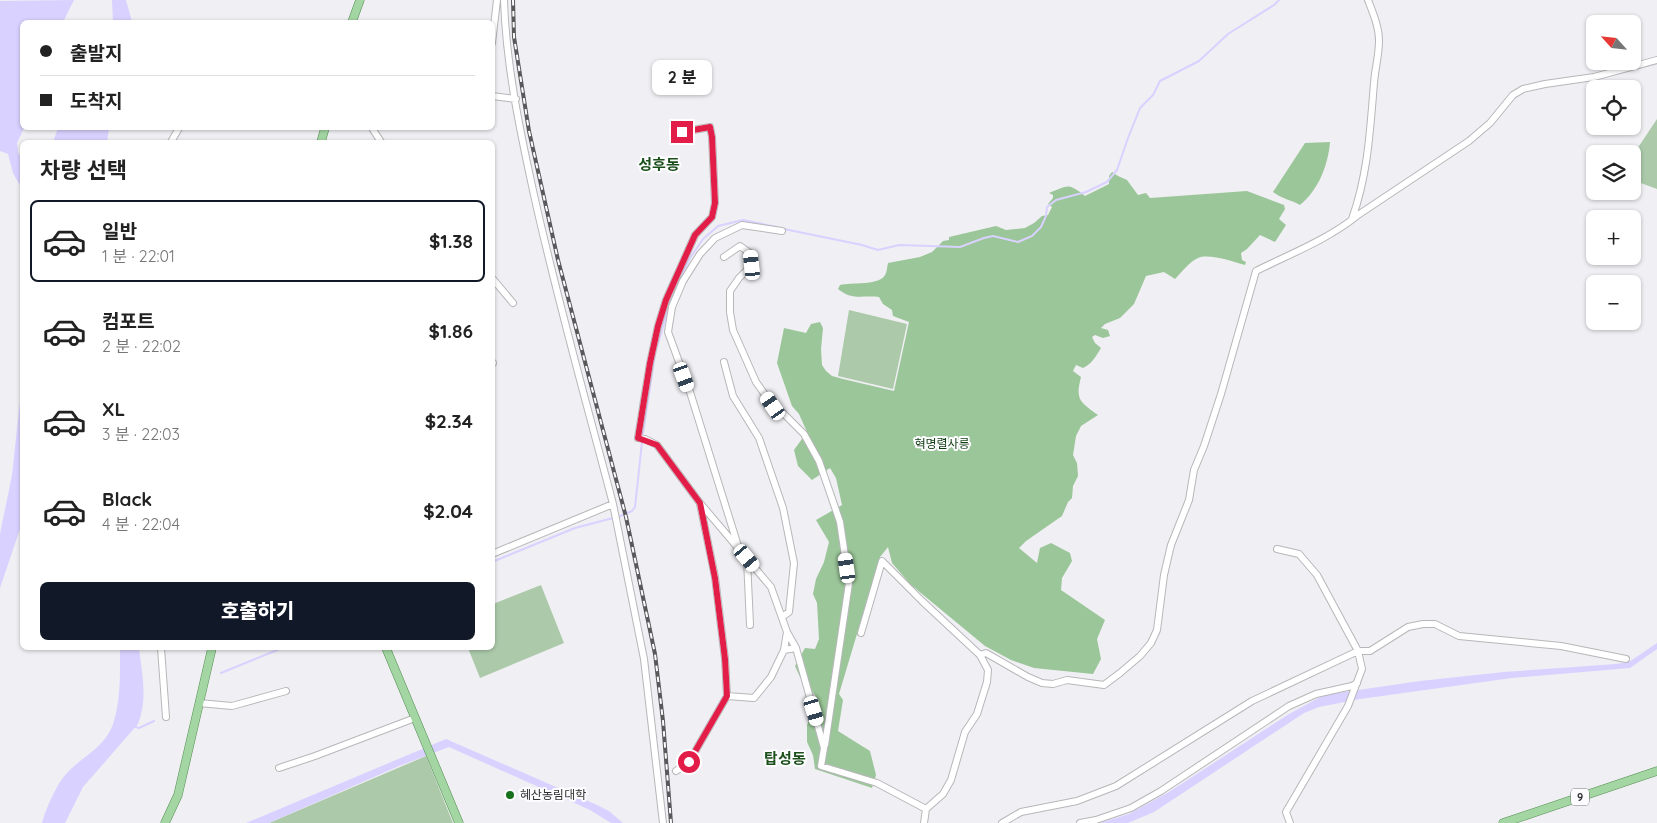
<!DOCTYPE html>
<html lang="ko">
<meta charset="utf-8">
<style>
:root{--surface:#fff;--page:#f2f2f2;--text:#222;--muted:#767676;--line:#e0e0e0;--accent:#111827}
body{margin:0;font-family:Quicksand,"Noto Sans KR",sans-serif;background:var(--page);color:var(--text);height:100vh;display:flex;flex-direction:column;font-size:19px;white-space:nowrap}
*{box-sizing:border-box;margin:0}
p{font-size:16px;color:var(--muted)}
.icon{flex:none;width:28px;height:28px;fill:none;stroke:currentColor;stroke-width:2;stroke-linecap:round;stroke-linejoin:round}
.map{position:relative;flex:1;overflow:hidden}
.details{position:absolute;left:20px;top:140px;width:475px;height:510px;display:flex;flex-direction:column;background:var(--surface);border-radius:8px;box-shadow:0 1px 4px #0004}
.details>*{flex:none}
.banner{position:absolute;left:20px;top:20px;width:475px;height:110px;border-radius:8px;box-shadow:0 1px 4px #0004;display:grid;align-content:center;height:110px;padding:0 20px;background:var(--surface)}
.needle{width:32px;rotate:297deg}
.controls{position:absolute;left:1586px;top:15px;display:grid;gap:10px}
.controls a{display:grid;place-items:center;width:55px;height:55px;border-radius:8px;background:var(--surface);box-shadow:0 1px 4px #0004;font-size:25px}
.end{position:absolute;width:22px;height:22px;margin:-11px;border:6px solid #e11d48;background:#fff;box-shadow:0 0 0 2px #fff}
.from{border-radius:50%}
.bubble{position:absolute;height:35px;border-radius:8px;background:var(--surface);box-shadow:0 1px 4px #0004;font-size:16px;font-weight:800;line-height:35px;text-align:center}
.car{position:absolute;width:15px;height:30px;margin:-15px -8px;border-radius:6px;box-shadow:0 0 4px 1px #0007;background:linear-gradient(#fff 24%,#345 0 40%,#fff 0 76%,#345 0 86%,#fff 0)}
.banner b{display:flex;align-items:center;gap:18px;height:48px;font-size:19px}
.banner b+b{border-top:1px solid var(--line)}
.banner i{width:12px;height:12px;background:var(--text)}
ul{padding:0;list-style:none}
li{display:flex;align-items:center;gap:15px;height:82px;margin:0 10px 8px;padding:0 10px;border:2px solid transparent;border-radius:8px}
li div{flex:1}
li b{display:block;font-size:19px}
li em{font-style:normal;font-weight:800}
li.active{border-color:var(--accent)}
li>.icon{width:45px;height:45px;stroke-width:1.5}
h2{padding:0 20px;font-size:22px;line-height:60px}
.cta{display:flex;gap:10px;margin-top:auto;padding:10px 20px}
.cta a{flex:1;height:58px;border-radius:8px;background:var(--accent);color:#fff;font-size:20px;font-weight:800;line-height:58px;text-align:center}
.map>svg:first-child{display:block}
</style>
<div class="map">
<svg width="1657" height="823" viewBox="0 0 1657 823">
<rect width="100%" height="100%" fill="#f0eff3"/>
<path fill="#accaaa" d="M 1657,119 L 1657,189 L 1638,182 L 1633,169 L 1633,155 Z
M 849,310 L 907,324 L 893,389 L 838,376 Z
M 541,585 L 564,643 L 480,678 L 468,648 L 492,648 L 493,604 Z
M 426,756 L 453,823 L 269,823 Z"/>
<path fill="#9bc699" d="M 1330,142 C 1328,166 1318,190 1300,205 C 1291,200 1282,199 1273,192 L 1305,143 Z
M 1112,172 L 1118,176 L 1127,180 L 1138,195 L 1146,193 L 1150,198 L 1247,191 L 1284,205 L 1285,209 L 1279,219 L 1286,225 L 1275,242 L 1260,235 L 1247,249 L 1241,253 L 1242,260 L 1246,262 L 1245,265 C 1234,262 1209,253 1198,258 C 1189,262 1182,272 1175,279 L 1164,272 L 1146,276 L 1134,304 L 1120,318 L 1105,324 L 1101,328 L 1108,330 L 1110,336 L 1103,338 L 1095,335 L 1092,337 L 1095,343 L 1101,348 C 1096,356 1092,364 1083,368 L 1076,365 L 1073,371 L 1081,377 C 1075,400 1080,402 1098,415 L 1081,426 L 1076,436 L 1073,455 L 1077,463 L 1078,476 L 1073,486 L 1072,498 L 1068,502 L 1062,516 L 1026,541 L 1019,548 L 1037,563 L 1040,548 L 1051,543 L 1070,553 L 1072,561 L 1062,578 L 1061,590 L 1105,620 L 1097,639 L 1101,659 L 1093,674 L 1034,668 L 1011,660 L 985,646 L 910,584 L 892,563 L 888,547 L 880,557 L 839,694 L 843,700 L 838,731 L 870,751 L 876,775 L 872,788 L 815,769 L 813,755 L 807,742 L 807,725 L 818,699 L 800,677 L 795,666 L 805,648 L 815,649 L 819,639 L 817,603 L 813,594 L 816,579 L 824,562 L 829,542 L 816,520 L 842,505 L 836,478 L 830,468 L 812,480 L 798,466 L 794,450 L 807,432 L 799,414 L 792,406 L 777,363 L 784,328 L 806,333 L 811,324 L 820,322 L 823,328 L 821,349 L 822,365 L 826,371 L 832,376 L 843,379 L 894,391 L 909,322 L 893,316 L 892,310 L 883,304 L 879,297 C 862,295 853,301 838,289 L 840,285 C 851,282 879,286 885,275 C 887,272 887,267 888,263 L 920,257 L 932,252 L 943,241 L 949,240 L 949,237 L 996,226 L 1006,230 L 1025,228 L 1034,223 L 1042,216 L 1048,215 L 1052,207 L 1048,204 L 1053,198 L 1053,195 L 1049,193 C 1069,186 1067,182 1085,196 L 1109,184 L 1109,176 Z"/>
<path fill="#d9d1ff" d="M 74,0 L 63,22 L 22,22 L 22,128 L 24,128 L 17,143 L 18,152 L 22,161 L 22,189 L 13,173 L 8,154 L 0,151 L 0,1 Z
M 112,0 L 126,0 L 132,22 L 113,22 Z
M 58,128 L 109,128 L 107,142 L 53,142 Z
M 22,383 L 22,523 L 0,588 L 0,534 L 12,475 Z
M 1657,643 L 1657,649 L 1630,668 L 1512,678 L 1360,699 L 1319,707 L 1304,713 L 1154,812 L 1128,823 L 1100,823 L 1129,814 L 1169,792 L 1289,714 L 1324,695 L 1420,681 L 1504,672 L 1616,664 L 1629,662 Z
M 120,648 L 139,648 C 142,673 148,699 138,724 L 83,787 L 65,823 L 42,823 C 46,809 56,785 66,774 C 82,756 106,748 114,721 C 121,698 120,671 120,648 Z
M 446,739 L 597,805 L 609,811 L 623,823 L 611,823 L 590,810 L 449,747 L 399,766 L 269,823 L 246,823 Z"/>
<g fill="none" stroke-linecap="round" stroke-linejoin="round">
<path stroke="#d9d1ff" stroke-width="2" d="M 784,229 L 862,245 L 878,250 L 899,245 L 960,247 L 984,238 L 993,236 L 1018,242 L 1032,236 L 1041,227 L 1046,216 L 1047,207 L 1056,200 L 1086,192 L 1107,182 L 1117,170 L 1128,138 L 1140,108 L 1153,95 L 1160,81 L 1199,61 L 1228,34 L 1274,5 L 1279,0
M 618,517 L 632,511 L 635,507 L 643,433 L 655,354 L 672,296 L 690,258 L 703,239 L 718,226 L 743,220 L 777,227
M 492,562 L 575,528 L 613,518
M 221,673 L 282,648
M 133,726 L 139,728 L 154,721"/>
<defs>
<path id="minor" d="M 492,43 L 497,0
M 492,96 L 516,99
M 372,128 L 381,142
M 682,132 L 710,127 L 712,137 L 715,203 L 712,217 L 695,235 L 666,300 L 658,326 L 650,363 L 638,438 L 645,439 L 657,445 L 700,503 L 771,587 L 787,632 L 796,648 L 819,730 L 824,748 L 821,766 L 877,783 L 926,809 L 924,823
M 171,142 L 179,128
M 1352,219 C 1368,174 1370,131 1374,83 C 1375,69 1379,55 1379,41 C 1379,27 1373,13 1368,0
M 724,257 L 740,246 L 751,254 L 752,265 L 739,278 L 730,291 L 730,312 L 733,330 L 756,382 L 773,406 L 783,413 L 804,434 L 819,461 L 840,522 L 849,583 L 825,745
M 492,278 L 513,303
M 724,362 L 733,396 L 759,438 L 783,508 L 794,563 L 789,612 L 782,617
M 492,363 L 493,363
M 613,504 L 644,659 L 663,823
M 738,546 L 690,392 L 668,332 L 672,307 L 683,281 L 700,254 L 715,238 L 742,225 L 782,231
M 1277,549 L 1299,554 L 1317,575 L 1358,651 L 1362,669 L 1348,706 L 1286,812 L 1290,823
M 492,554 L 613,504 C 586,401 557,299 534,195 C 520,131 506,65 504,0
M 747,559 L 750,625
M 787,632 L 784,650 L 796,648
M 861,633 L 882,561 L 922,601 L 980,655 L 988,670 L 987,682 L 977,714 L 965,732 L 951,780 L 943,794 L 926,809
M 161,648 L 166,717
M 980,655 L 986,653 L 1028,677 L 1042,683 L 1053,684 L 1067,680 L 1104,685 L 1120,673 L 1140,656 L 1151,643 L 1157,630 L 1164,575 L 1171,545 L 1189,500 L 1194,470 L 1204,446 L 1221,394 L 1256,271 C 1290,254 1329,239 1358,215 L 1469,141 L 1490,123 L 1513,95 L 1523,89 L 1545,84 L 1594,77 L 1657,60
M 727,696 L 754,698 L 771,677 L 784,650
M 199,703 L 232,706 L 286,691
M 279,768 L 315,756 L 415,718
M 676,771 L 689,762 L 727,696 L 725,659 L 715,577 L 700,504
M 1002,823 L 1021,812 L 1077,801 L 1116,786 L 1252,701 L 1358,651 L 1370,651 L 1408,627 L 1423,624 L 1435,624 L 1459,636 L 1561,646 L 1626,659
M 1080,823 L 1096,820 L 1131,808 L 1161,791 L 1289,706 L 1316,694 L 1352,686 L 1357,683"/>
<path id="major" d="M 352,22 L 360,0
M 321,142 L 325,128
M 386,648 L 459,823
M 165,823 L 178,795 L 212,648
M 1503,823 L 1657,771"/>
</defs>
<use href="#minor" stroke="#b7b7ba" stroke-width="8"/>
<use href="#major" stroke="#538b52" stroke-width="9"/>
<use href="#minor" stroke="#fff" stroke-width="6"/>
<use href="#major" stroke="#a3d6a2" stroke-width="8"/>
<defs>
<path id="rail" d="M 513,0 L 514,37 L 529,131 L 558,260 L 626,517 L 655,654 L 663,721 L 671,823"/>
</defs>
<use href="#rail" stroke="#59585a" stroke-width="4"/>
<use href="#rail" stroke="#fdfdff" stroke-width="2" stroke-dasharray="5.5" stroke-linecap="butt"/>
</g>
<g fill="none" stroke-linecap="round" stroke-linejoin="round">
<path stroke="#e11d48" stroke-width="6" d="M 682,132 L 710,127 L 712,137 L 715,203 L 712,217 L 695,235 L 666,300 L 658,326 L 650,363 L 638,438 L 657,445 L 700,503 L 715,578 L 725,659 L 727,696 L 689,762"/>
</g>
<circle fill="#17701c" stroke="#fdfdff" stroke-width="2" cx="510" cy="795" r="5"/>
<g text-anchor="middle" stroke-width="4" stroke-linejoin="round" paint-order="stroke">
<rect fill="#fdfdff" stroke="#6e6e70" stroke-width="1" x="1571" y="788.5" width="18" height="17" rx="4"/>
<g font-size="11" font-weight="bold" fill="#313132">
<text x="1580" y="801">9</text>
</g>
<g font-size="12" fill="#0f3c10" stroke="#fdfdff">
<text x="942" y="448">혁명렬사릉</text>
</g>
<g font-size="12" fill="#313132" stroke="#fdfdff" text-anchor="start">
<text x="520" y="799">혜산농림대학</text>
</g>
<g font-size="15" font-weight="bold" fill="#1b501b" stroke="#fdfdff">
<text x="659" y="170">성후동</text>
<text x="785" y="764">탑성동</text>
</g>
</g>
</svg>
<div class="controls">
<a><svg class="needle" viewBox="-14 -14 28 28"><path d="M0-13l5 13h-10z" fill="#e53935"/><path d="M0 13l5-13h-10z" fill="#767676"/></svg></a>
<a><svg class="icon" aria-label="locate" viewBox="0 0 24 24"><circle cx="12" cy="12" r="6"/><path d="M12 2v4M12 18v4M2 12h4M18 12h4"/></svg></a>
<a><svg class="icon" aria-label="layers" viewBox="0 0 24 24"><path d="M12 4l9 5-9 5-9-5zM3 14l9 5 9-5"/></svg></a>
<a>+</a>
<a>−</a>
</div>
<i class="end from" style="left:689px;top:762px"></i>
<i class="end" style="left:682px;top:132px"></i>
<div class="bubble" style="left:652px;top:60px;width:60px">2 분</div>
<i class="car" style="left:752px;top:265px;rotate:354deg"></i>
<i class="car" style="left:684px;top:377px;rotate:160deg"></i>
<i class="car" style="left:773px;top:406px;rotate:325deg"></i>
<i class="car" style="left:747px;top:558px;rotate:140deg"></i>
<i class="car" style="left:847px;top:568px;rotate:352deg"></i>
<i class="car" style="left:814px;top:711px;rotate:163deg"></i>
<div class="banner">
<b><i class="from"></i>출발지</b>
<b><i></i>도착지</b>
</div>
<section class="details">
<h2>차량 선택</h2>
<ul>
<li class="active"><svg class="icon" aria-label="car" viewBox="0 0 24 24"><path d="M5 17H2v-5l4-1 3-4h7l3 4 3 1v5h-3M9 17h6M6 11h13"/><circle cx="7" cy="17" r="2"/><circle cx="17" cy="17" r="2"/></svg><div><b>일반</b><p>1 분 · 22:01</p></div><em>$1.38</em></li>
<li><svg class="icon" aria-label="car" viewBox="0 0 24 24"><path d="M5 17H2v-5l4-1 3-4h7l3 4 3 1v5h-3M9 17h6M6 11h13"/><circle cx="7" cy="17" r="2"/><circle cx="17" cy="17" r="2"/></svg><div><b>컴포트</b><p>2 분 · 22:02</p></div><em>$1.86</em></li>
<li><svg class="icon" aria-label="car" viewBox="0 0 24 24"><path d="M5 17H2v-5l4-1 3-4h7l3 4 3 1v5h-3M9 17h6M6 11h13"/><circle cx="7" cy="17" r="2"/><circle cx="17" cy="17" r="2"/></svg><div><b>XL</b><p>3 분 · 22:03</p></div><em>$2.34</em></li>
<li><svg class="icon" aria-label="car" viewBox="0 0 24 24"><path d="M5 17H2v-5l4-1 3-4h7l3 4 3 1v5h-3M9 17h6M6 11h13"/><circle cx="7" cy="17" r="2"/><circle cx="17" cy="17" r="2"/></svg><div><b>Black</b><p>4 분 · 22:04</p></div><em>$2.04</em></li>
</ul>
<div class="cta"><a>호출하기</a></div>
</section>
</div>
